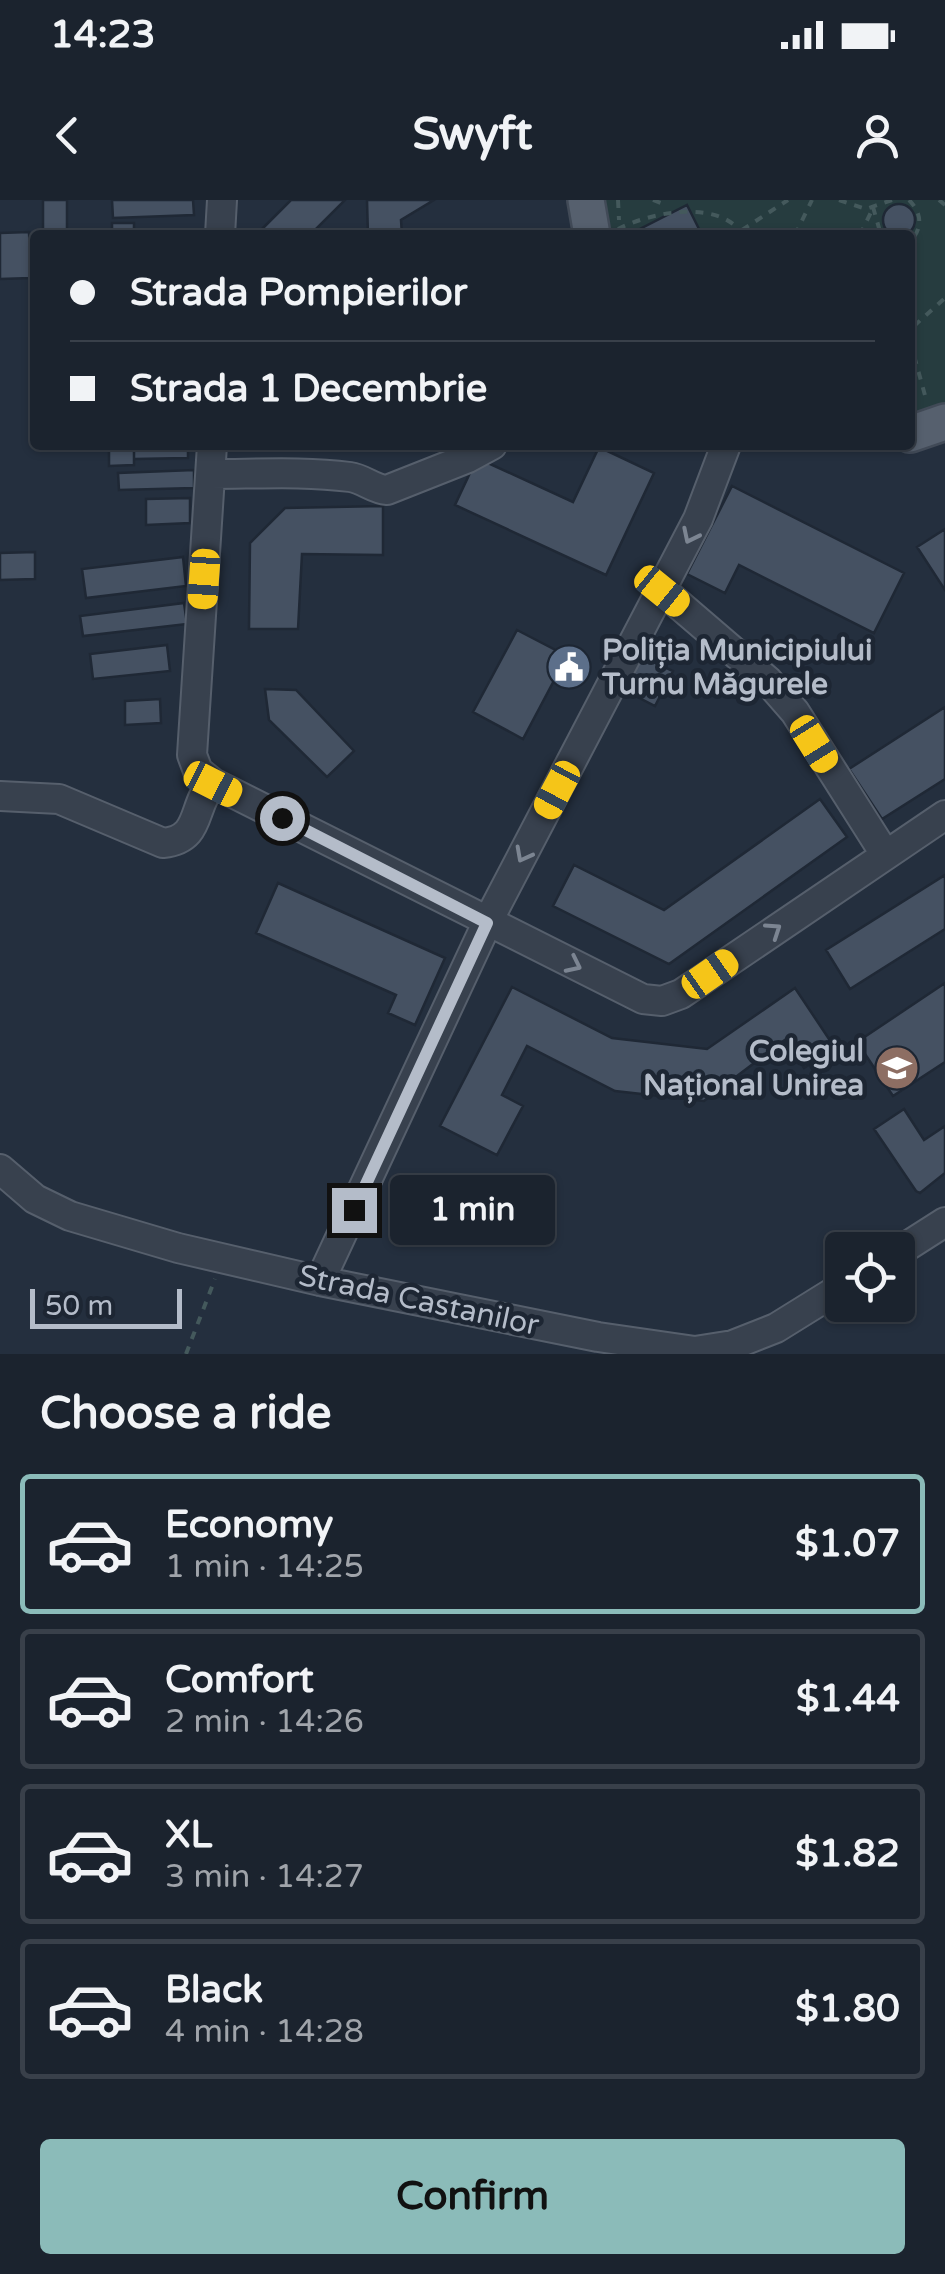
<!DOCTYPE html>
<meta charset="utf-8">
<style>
:root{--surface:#1b232e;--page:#242b36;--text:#f1f3f6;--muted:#a0a4aa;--line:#39404a;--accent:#8bbbb9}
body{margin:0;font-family:"Varela Round",sans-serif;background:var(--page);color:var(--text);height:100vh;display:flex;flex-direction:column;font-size:38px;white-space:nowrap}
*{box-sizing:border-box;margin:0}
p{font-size:32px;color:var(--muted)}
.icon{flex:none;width:55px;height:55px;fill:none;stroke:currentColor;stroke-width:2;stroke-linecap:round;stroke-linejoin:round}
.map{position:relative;height:1154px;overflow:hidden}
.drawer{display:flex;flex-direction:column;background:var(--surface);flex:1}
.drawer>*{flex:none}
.guide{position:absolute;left:30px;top:30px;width:885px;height:220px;border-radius:10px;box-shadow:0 2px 8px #0004,0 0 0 2px var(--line);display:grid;align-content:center;height:220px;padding:0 40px;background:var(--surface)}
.controls{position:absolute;left:825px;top:1032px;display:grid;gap:20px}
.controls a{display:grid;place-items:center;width:90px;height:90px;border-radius:10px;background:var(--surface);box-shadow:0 2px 8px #0004,0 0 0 2px var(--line);font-size:50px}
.scale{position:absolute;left:30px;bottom:25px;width:152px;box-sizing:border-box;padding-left:10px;border:5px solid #b4bcc9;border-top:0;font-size:28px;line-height:35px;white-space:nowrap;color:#b4bcc9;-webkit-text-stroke:8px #1d2633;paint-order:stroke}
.end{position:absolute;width:45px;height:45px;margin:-22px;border:12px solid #b4bcc9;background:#111;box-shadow:0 0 0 5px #111}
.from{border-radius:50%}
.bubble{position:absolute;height:70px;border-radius:10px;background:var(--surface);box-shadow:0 2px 8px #0004,0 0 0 2px var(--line);font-size:32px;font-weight:700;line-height:70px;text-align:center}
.car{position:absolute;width:30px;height:60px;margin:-30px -15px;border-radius:12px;box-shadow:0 0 8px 2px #0007;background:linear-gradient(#f5c518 24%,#345 0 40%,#f5c518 0 76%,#345 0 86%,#f5c518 0)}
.guide b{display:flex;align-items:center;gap:35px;height:95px;font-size:38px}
.guide b+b{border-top:2px solid var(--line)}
.guide i{width:25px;height:25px;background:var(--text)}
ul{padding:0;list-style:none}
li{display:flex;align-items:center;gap:30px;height:140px;margin:0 20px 15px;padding:0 20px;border:5px solid var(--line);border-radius:10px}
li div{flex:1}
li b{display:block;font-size:38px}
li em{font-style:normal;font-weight:700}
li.active{border-color:var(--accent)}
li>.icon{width:90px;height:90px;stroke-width:1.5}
h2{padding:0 40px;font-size:45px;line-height:120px}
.action{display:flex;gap:20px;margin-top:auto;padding:20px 40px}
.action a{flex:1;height:115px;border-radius:10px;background:var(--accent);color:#111;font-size:40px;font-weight:700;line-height:115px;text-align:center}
.status{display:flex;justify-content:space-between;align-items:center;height:70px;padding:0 50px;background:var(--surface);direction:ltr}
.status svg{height:28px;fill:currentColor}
header{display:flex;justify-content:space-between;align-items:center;height:130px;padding:0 40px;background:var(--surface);font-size:45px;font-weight:700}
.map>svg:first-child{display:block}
</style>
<div class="status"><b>14:23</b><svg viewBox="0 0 49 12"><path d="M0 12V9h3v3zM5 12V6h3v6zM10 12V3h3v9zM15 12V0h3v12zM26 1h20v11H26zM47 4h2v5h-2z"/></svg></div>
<header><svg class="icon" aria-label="back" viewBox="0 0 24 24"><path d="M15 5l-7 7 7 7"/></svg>Swyft<svg class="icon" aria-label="person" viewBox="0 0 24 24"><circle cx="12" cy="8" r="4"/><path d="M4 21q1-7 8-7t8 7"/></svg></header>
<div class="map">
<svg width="945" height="1154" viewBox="0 0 945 1154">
<rect width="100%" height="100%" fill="#242f3e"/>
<path fill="#263c3f" d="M 586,0 L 945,0 L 945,222 L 910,234 L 910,35 L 592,35 Z"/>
<path fill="#455162" stroke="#1f2835" stroke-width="2.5" d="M 43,0 L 67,0 L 67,35 L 43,35 Z
M 112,0 L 193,0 L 194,15 L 113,18 Z
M 291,0 L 345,0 L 310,35 L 268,35 L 263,28 Z
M 367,0 L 434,0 L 401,20 L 402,35 L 368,35 Z
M883 20a16 16 0 1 1 32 0a16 16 0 1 1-32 0Z
M 687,5 L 702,35 L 633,35 L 632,33 Z
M 112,23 L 134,23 L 134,35 L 112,35 Z
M 29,32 L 31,78 L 0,79 L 0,33 Z
M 109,245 L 134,245 L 134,265 L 109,266 Z
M 134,245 L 188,245 L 188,258 L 134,259 Z
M 599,247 L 654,273 L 606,375 L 455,305 L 477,258 L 573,302 Z
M 194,270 L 194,288 L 119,290 L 118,273 Z
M 732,286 L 904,373 L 874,433 L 739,365 L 725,393 L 687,374 Z
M 190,298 L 190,323 L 146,325 L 146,299 Z
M 383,306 L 383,355 L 302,354 L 298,429 L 249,429 L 250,343 L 285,308 Z
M 945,329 L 945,390 L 917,347 Z
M 35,352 L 35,379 L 0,380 L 0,353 Z
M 183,357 L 186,386 L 86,398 L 82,369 Z
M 184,403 L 187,424 L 83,436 L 80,416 Z
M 517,430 L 567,456 L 523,539 L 473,512 Z
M 167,445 L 170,471 L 93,479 L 90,454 Z
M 639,455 L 673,471 L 655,506 L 622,489 Z
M 265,489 L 296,490 L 354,551 L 327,577 L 269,520 Z
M 160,499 L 161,523 L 125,525 L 125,501 Z
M 945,507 L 945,579 L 882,619 L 849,569 Z
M 820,599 L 847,637 L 669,764 L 553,706 L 574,665 L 664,710 Z
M 945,675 L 945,729 L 850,789 L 826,750 Z
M 278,683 L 445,758 L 415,825 L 388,813 L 396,795 L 256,733 Z
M 945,783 L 945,862 L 893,896 L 857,842 Z
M 512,787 L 612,838 L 707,849 L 795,788 L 835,848 L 804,868 L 786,839 L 704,901 L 615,891 L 527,846 L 502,895 L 523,906 L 497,955 L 440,926 Z
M 904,909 L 924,940 L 945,926 L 945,973 L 920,993 L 916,991 L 874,929 Z"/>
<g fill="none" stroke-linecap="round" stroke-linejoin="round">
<defs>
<path id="minor" d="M 220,35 L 222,0
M 212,245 L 192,555 L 198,571 L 213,583 L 643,799 L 662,801 L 681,794 L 945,615
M 211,274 C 257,274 304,271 350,277 C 364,279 373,289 387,290 L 468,258 L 492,245
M 663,391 L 768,481 L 795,512 L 885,654
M 0,596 L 59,599 L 163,643 C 203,639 191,606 213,583
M 0,969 L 35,999 L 70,1016 L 178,1048 L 320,1081 L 598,1137 L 695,1151 L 733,1145 L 776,1128 L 842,1087
M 898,1052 L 945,1022
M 320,1081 L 487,723 L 698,319 L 726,245"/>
<path id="major" d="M 586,0 L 592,35
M 910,234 L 945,222"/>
</defs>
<use href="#minor" stroke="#565f6c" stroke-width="32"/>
<use href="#major" stroke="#414a57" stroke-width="40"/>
<path stroke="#44595c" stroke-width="4" stroke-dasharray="8 8" stroke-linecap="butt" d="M 618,0 L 619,20
M 653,0 L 666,5
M 839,0 L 866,9 L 892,0
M 909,0 C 922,13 923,28 910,42
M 939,0 L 945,5
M 873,7 L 881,35
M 618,29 C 656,10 721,0 743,35
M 742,30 L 788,0
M 795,35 L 812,0
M 860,35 L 873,8
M 910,121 L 915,129 L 910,136
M 914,126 L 945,98
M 910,141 L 926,199
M 186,1154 L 215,1079"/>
<use href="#minor" stroke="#38414e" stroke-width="28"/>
<use href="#major" stroke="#56606e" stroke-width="35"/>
</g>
<defs><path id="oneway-chevron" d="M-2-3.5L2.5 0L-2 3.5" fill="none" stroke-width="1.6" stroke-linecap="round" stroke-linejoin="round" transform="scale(2.5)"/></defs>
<g stroke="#7c8592">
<use href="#oneway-chevron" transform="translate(690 336) rotate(116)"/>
<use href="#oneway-chevron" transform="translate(523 655) rotate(118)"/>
<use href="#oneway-chevron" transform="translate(774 730) rotate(-34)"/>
<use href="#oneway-chevron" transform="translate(574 765) rotate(26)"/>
</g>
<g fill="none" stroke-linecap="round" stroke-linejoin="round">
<path stroke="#b4bcc9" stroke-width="12" d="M 282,618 L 487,723 L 354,1010"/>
</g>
<defs>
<symbol id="civic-disc" viewBox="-11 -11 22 22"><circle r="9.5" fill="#5c6f8a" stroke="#1d2633"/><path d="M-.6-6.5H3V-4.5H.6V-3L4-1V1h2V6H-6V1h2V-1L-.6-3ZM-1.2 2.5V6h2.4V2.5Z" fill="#fff"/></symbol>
<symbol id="university-disc" viewBox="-11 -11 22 22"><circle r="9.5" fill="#8d6e63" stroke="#1d2633"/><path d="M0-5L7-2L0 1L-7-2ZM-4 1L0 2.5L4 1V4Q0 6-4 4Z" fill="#fff"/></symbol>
</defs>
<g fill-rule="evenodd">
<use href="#civic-disc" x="544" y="442" width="50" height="50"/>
<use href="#university-disc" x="872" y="843" width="50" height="50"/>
</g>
<g text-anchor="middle" stroke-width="9" stroke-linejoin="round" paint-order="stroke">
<g font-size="30" font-weight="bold" fill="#b4bcc9" stroke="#1d2633" text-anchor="start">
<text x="602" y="460">Poliția Municipiului<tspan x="602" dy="34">Turnu Măgurele</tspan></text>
<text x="864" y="861" text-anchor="end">Colegiul<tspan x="864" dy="34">Național Unirea</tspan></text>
</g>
<g font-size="30" fill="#b4bcc9" stroke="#1d2633">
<text transform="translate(419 1100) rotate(12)" y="10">Strada Castanilor</text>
</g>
</g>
</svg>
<div class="controls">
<a><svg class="icon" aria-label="locate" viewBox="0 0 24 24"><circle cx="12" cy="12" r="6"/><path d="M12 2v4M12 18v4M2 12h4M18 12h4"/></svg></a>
</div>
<div class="scale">50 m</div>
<i class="end from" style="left:282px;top:618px"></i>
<i class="end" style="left:354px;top:1010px"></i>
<div class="bubble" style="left:390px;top:975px;width:165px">1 min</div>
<i class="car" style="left:204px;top:379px;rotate:184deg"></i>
<i class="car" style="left:662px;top:391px;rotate:129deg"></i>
<i class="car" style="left:814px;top:544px;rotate:148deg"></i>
<i class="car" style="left:213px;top:584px;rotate:117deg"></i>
<i class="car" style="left:557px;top:590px;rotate:208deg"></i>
<i class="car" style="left:710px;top:774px;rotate:55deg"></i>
<div class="guide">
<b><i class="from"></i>Strada Pompierilor</b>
<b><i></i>Strada 1 Decembrie</b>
</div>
</div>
<section class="drawer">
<h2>Choose a ride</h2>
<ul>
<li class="active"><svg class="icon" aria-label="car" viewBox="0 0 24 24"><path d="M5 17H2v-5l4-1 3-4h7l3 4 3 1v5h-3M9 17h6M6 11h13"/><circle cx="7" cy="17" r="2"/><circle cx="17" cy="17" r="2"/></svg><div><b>Economy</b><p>1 min · 14:25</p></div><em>$1.07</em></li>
<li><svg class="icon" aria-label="car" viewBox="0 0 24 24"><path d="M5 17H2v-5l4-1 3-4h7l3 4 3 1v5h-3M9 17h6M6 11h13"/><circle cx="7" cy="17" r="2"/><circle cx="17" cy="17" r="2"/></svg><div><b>Comfort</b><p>2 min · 14:26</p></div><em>$1.44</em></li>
<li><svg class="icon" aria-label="car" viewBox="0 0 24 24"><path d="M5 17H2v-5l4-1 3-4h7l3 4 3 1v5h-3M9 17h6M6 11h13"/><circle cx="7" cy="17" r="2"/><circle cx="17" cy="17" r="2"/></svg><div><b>XL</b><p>3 min · 14:27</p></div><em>$1.82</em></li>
<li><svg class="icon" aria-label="car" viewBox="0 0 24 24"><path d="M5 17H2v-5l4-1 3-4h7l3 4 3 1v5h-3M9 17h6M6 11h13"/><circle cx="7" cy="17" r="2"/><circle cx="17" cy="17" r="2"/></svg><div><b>Black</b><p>4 min · 14:28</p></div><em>$1.80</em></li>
</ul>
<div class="action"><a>Confirm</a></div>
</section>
